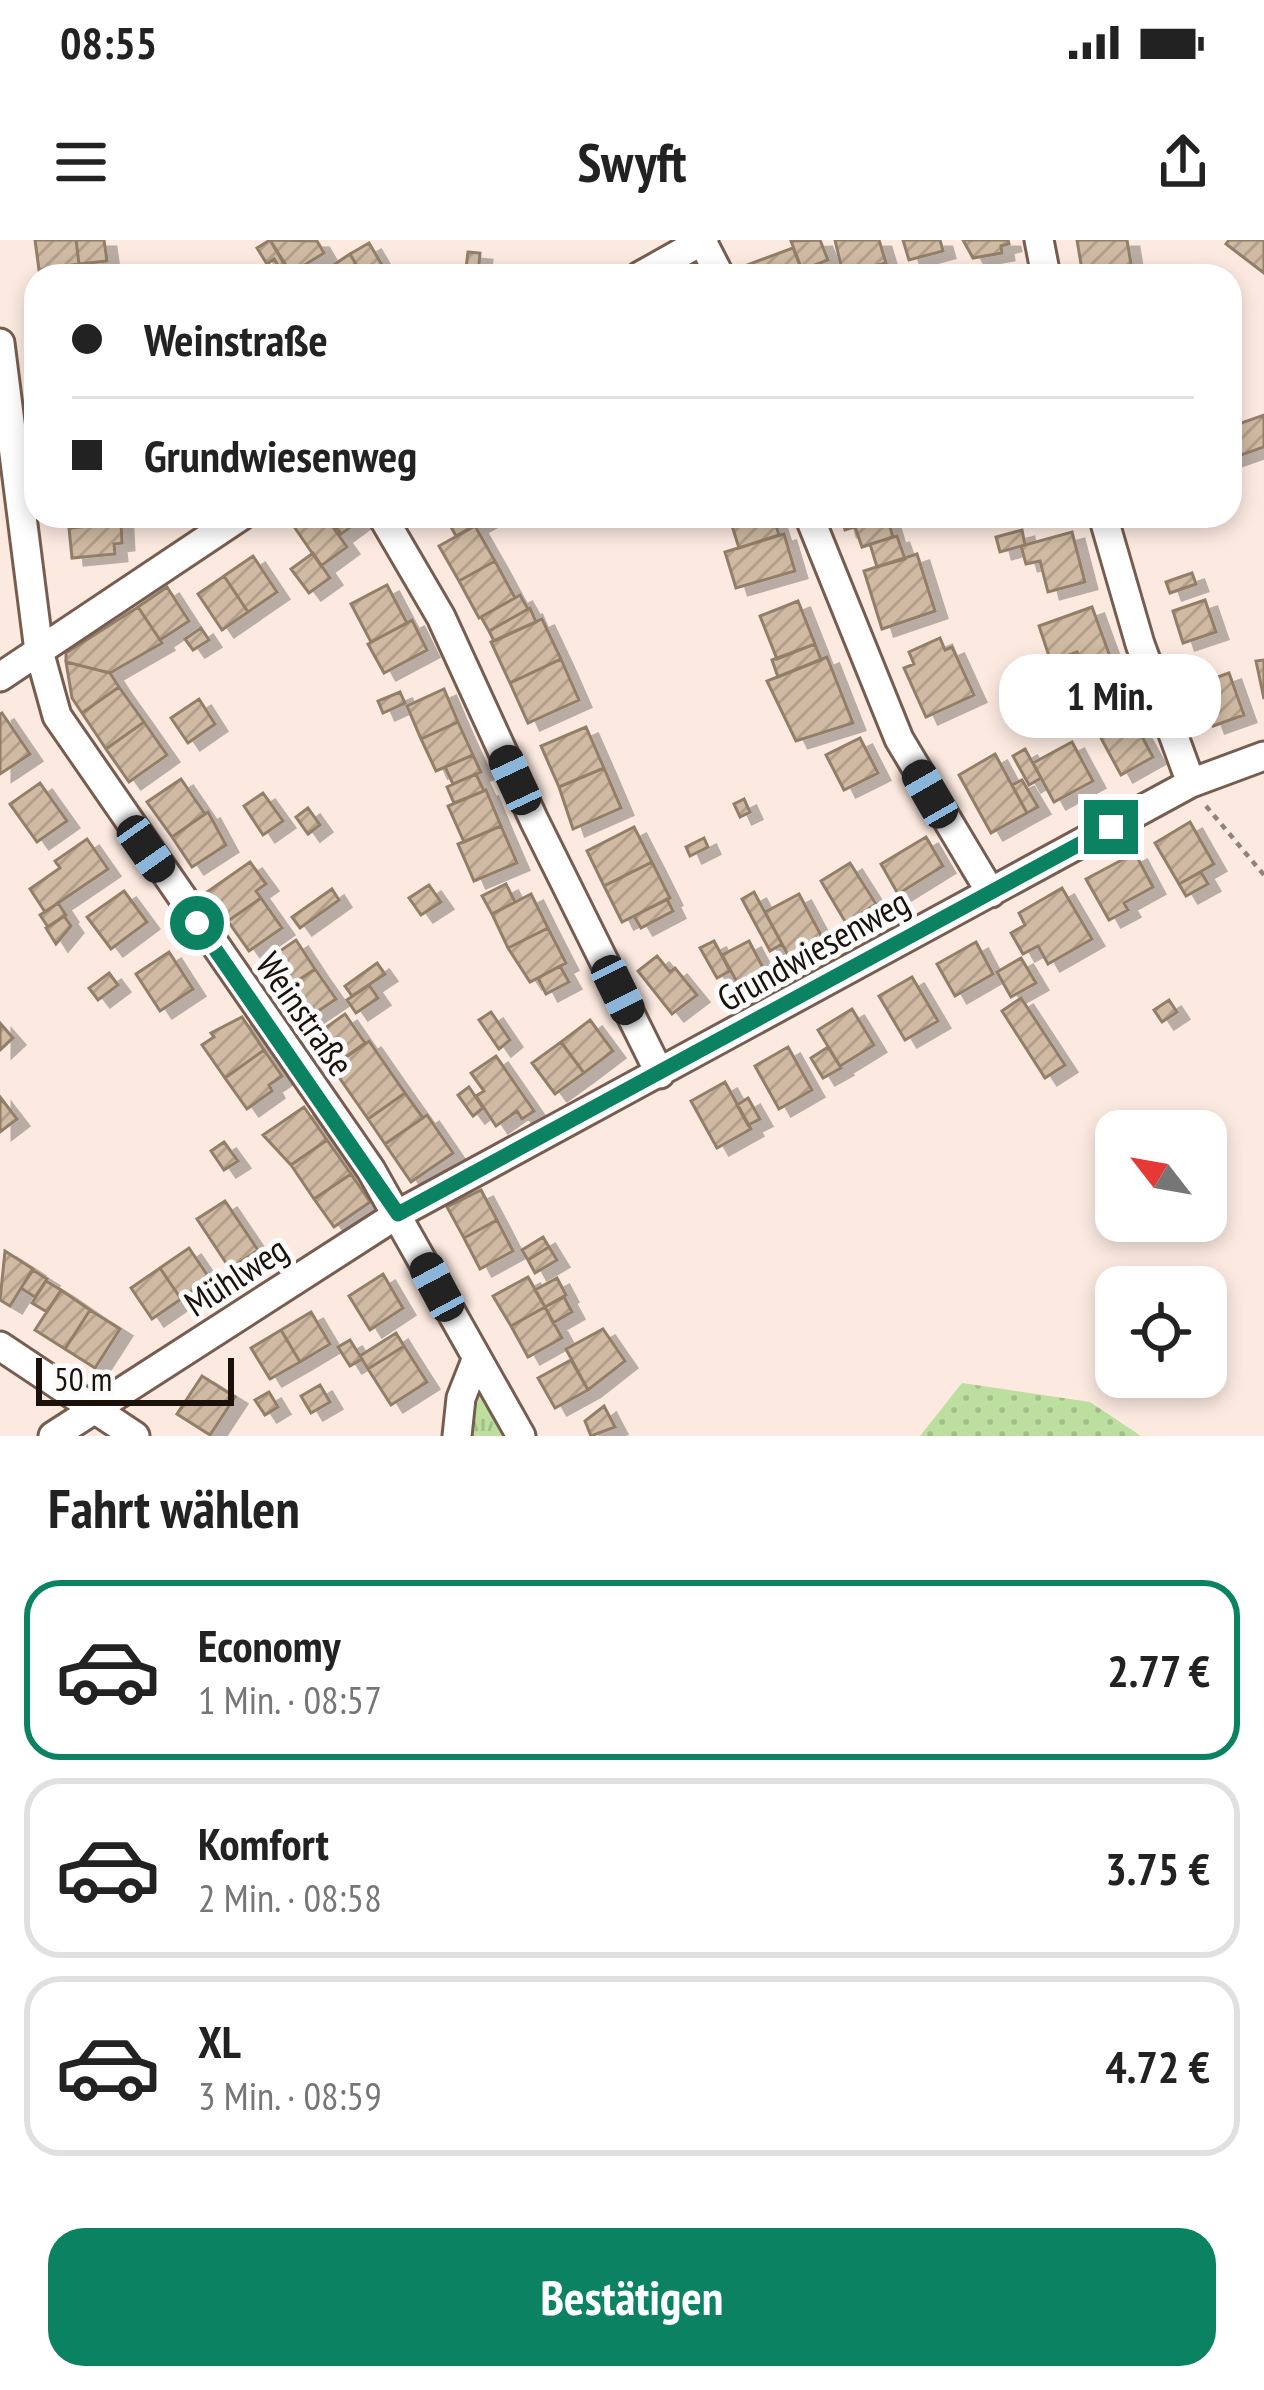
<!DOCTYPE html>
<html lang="de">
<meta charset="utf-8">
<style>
:root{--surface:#fff;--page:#f2f2f2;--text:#222;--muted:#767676;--line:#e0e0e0;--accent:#0b8261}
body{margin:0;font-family:"PT Sans Narrow",sans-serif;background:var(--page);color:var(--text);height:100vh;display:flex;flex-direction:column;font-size:45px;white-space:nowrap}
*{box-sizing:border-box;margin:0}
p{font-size:39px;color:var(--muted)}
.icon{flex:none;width:66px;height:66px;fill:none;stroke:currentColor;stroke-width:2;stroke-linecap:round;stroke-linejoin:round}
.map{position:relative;height:1196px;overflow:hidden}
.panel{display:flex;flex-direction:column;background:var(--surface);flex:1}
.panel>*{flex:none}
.banner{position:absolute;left:24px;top:24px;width:1218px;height:264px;border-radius:36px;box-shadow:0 6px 18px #0003;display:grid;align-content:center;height:264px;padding:0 48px;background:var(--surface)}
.needle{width:78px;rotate:301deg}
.controls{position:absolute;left:1095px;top:870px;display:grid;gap:24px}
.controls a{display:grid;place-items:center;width:132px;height:132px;border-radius:24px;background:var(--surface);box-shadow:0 6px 18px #0003;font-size:60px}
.scale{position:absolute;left:36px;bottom:30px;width:198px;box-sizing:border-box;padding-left:12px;border:6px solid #1b110b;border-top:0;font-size:33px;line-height:42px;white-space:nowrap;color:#1b110b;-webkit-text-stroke:9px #fbfbfb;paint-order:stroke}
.end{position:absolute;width:54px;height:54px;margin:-27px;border:15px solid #0b8261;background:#fff;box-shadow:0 0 0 6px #fff}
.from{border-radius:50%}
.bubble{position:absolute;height:84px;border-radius:36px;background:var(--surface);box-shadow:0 6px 18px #0003;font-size:39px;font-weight:600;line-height:84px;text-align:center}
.car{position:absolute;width:36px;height:72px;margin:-36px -18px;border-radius:15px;box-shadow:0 0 9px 3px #0007;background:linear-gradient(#222 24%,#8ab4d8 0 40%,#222 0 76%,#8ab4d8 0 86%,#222 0)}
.banner b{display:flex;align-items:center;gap:42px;height:114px;font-size:45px}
.banner b+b{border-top:3px solid var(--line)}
.banner i{width:30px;height:30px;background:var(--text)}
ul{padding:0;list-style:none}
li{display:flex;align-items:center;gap:36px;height:180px;margin:0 24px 18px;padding:0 24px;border:6px solid var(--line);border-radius:36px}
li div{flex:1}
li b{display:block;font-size:45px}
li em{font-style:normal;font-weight:600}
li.selected{border-color:var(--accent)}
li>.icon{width:108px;height:108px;stroke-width:1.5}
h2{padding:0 48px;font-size:54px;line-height:144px}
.action{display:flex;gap:24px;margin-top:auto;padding:24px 48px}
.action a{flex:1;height:138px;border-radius:36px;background:var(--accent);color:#fff;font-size:48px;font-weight:600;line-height:138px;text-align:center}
.status{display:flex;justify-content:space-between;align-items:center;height:84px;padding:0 60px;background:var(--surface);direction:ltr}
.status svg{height:33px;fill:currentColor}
header{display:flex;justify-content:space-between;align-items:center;height:156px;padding:0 48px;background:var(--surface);font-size:54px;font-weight:600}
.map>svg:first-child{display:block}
</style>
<div class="status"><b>08:55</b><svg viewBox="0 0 49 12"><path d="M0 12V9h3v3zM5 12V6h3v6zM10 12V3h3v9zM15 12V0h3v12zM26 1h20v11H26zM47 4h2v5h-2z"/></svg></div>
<header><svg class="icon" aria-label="menu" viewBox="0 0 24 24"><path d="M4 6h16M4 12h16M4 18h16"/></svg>Swyft<svg class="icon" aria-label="share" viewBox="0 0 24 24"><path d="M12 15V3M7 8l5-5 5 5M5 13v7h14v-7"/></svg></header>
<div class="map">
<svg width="1264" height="1196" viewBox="0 0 1264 1196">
<defs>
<pattern id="grass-dots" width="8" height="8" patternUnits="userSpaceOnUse" patternTransform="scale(3)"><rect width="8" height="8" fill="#bcde9f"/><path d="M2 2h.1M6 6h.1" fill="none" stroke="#a1bd88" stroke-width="1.8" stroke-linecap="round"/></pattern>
<pattern id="park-tufts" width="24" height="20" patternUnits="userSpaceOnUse" patternTransform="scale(3)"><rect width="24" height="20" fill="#bcde9f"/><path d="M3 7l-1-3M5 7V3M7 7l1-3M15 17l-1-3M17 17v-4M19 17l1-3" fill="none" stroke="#a1bd88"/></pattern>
<pattern id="building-hatch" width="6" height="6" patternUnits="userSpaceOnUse" patternTransform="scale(3)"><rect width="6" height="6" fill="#d0baa3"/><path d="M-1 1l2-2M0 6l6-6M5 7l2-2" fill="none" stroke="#b29f8b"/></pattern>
<filter id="shadow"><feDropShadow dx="12" dy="7" stdDeviation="0" flood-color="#0004"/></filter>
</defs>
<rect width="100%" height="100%" fill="#fceae0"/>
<path fill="url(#grass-dots)" d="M 962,1143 L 1090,1162 L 1141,1196 L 920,1196 Z"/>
<path fill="url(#park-tufts)" d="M 474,1142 L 502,1196 L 468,1196 Z"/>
<path fill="url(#building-hatch)" stroke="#937e68" stroke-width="3" filter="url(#shadow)" d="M 35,0 L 76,0 L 79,24 L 39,30 Z
M 76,0 L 104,0 L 107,21 L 79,24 Z
M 270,0 L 317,1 L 324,13 L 290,34 Z
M 270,0 L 287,27 L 281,30 L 274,19 L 267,24 L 257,8 Z
M 820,0 L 828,20 L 802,30 L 791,1 Z
M 835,0 L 879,0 L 886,23 L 843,34 Z
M 903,0 L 940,0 L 943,11 L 909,20 Z
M 963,0 L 1008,0 L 1009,4 L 1001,6 L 1002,13 L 973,18 Z
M 1077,0 L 1127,0 L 1133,36 L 1083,36 Z
M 1229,0 L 1264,0 L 1264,33 L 1226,4 Z
M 369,3 L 382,25 L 363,36 L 350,14 Z
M 793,8 L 804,36 L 752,36 L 747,25 Z
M 468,12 L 480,13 L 478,36 L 465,36 Z
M 350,14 L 363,36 L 338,36 L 332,26 Z
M 79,24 L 86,36 L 40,36 L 39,30 Z
M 1264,175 L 1264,207 L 1230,219 L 1230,187 Z
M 69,276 L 120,276 L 121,283 L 69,288 Z
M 313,276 L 325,276 L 347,307 L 321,326 L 295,288 Z
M 329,276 L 358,276 L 360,280 L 341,294 Z
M 466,276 L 483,281 L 456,296 L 450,285 Z
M 729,276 L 773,276 L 779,295 L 739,308 Z
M 841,276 L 873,276 L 875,281 L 845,290 Z
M 887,277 L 893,297 L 862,307 L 855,287 Z
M 121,283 L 122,303 L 114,304 L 115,314 L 72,318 L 69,288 Z
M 475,286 L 495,321 L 459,341 L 439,306 Z
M 1022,290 L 1025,305 L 1000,312 L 996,297 Z
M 1072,292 L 1085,342 L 1048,352 L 1040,321 L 1026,324 L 1021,306 Z
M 784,294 L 795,331 L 736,348 L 725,312 Z
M 897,296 L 905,319 L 877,327 L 870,304 Z
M 313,313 L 330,338 L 309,353 L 291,329 Z
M 917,314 L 935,371 L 882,389 L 864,331 Z
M 253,316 L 277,352 L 248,372 L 224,336 Z
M 495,321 L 515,358 L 479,378 L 459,341 Z
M 1192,333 L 1196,344 L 1170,353 L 1166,342 Z
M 224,336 L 248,372 L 222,390 L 198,354 Z
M 387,345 L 407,383 L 371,402 L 351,364 Z
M 167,347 L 189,381 L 160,400 L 138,367 Z
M 520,355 L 528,369 L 489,391 L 481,377 Z
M 1205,360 L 1216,392 L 1183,403 L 1173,371 Z
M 798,361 L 815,404 L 777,419 L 760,376 Z
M 138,367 L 162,403 L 110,433 L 66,422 L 66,413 Z
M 1092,367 L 1111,419 L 1083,429 L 1077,412 L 1051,422 L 1039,386 Z
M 530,368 L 536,382 L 494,401 L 489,391 Z
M 542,379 L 561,419 L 510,443 L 491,402 Z
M 412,380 L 427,410 L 384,433 L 368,404 Z
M 201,388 L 209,400 L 193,410 L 185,399 Z
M 940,398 L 945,410 L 952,407 L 974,455 L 926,477 L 904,428 L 914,424 L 909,412 Z
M 815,404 L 821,420 L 778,437 L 772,420 Z
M 827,417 L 853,483 L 796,501 L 767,441 Z
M 561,419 L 579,460 L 528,483 L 510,443 Z
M 1264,420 L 1264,459 L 1256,421 Z
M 66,422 L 110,433 L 119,447 L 82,473 L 72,458 Z
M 1229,433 L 1244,475 L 1213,486 L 1198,444 Z
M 119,447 L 144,482 L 106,509 L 82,473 Z
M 444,449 L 458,482 L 421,499 L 407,466 Z
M 400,452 L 405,463 L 383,473 L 378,461 Z
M 199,459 L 215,484 L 188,503 L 171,478 Z
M 1127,469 L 1153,517 L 1121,535 L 1095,487 Z
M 2,473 L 30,514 L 0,534 L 0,474 Z
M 144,482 L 167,515 L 129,542 L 106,509 Z
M 458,482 L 473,515 L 436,531 L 421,499 Z
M 586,487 L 604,528 L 559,547 L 541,506 Z
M 860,498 L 878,533 L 844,550 L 826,515 Z
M 1072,502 L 1093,541 L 1054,562 L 1033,523 Z
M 1025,509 L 1041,538 L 1029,545 L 1013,516 Z
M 995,514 L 1027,573 L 991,593 L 959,535 Z
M 473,515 L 481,532 L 453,544 L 445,527 Z
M 604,528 L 621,568 L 573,589 L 559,547 Z
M 476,534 L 484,551 L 454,563 L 447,547 Z
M 181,539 L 205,574 L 172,597 L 147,562 Z
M 1022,540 L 1038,567 L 1027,573 L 1012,545 Z
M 40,543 L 67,581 L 37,602 L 10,564 Z
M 486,550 L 501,586 L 464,602 L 448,566 Z
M 263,553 L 283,581 L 263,595 L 244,566 Z
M 744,559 L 750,572 L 740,577 L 734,564 Z
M 308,568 L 320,585 L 308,594 L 296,577 Z
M 208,572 L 226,605 L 192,627 L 172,597 Z
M 1190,582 L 1214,624 L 1179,644 L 1155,603 Z
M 501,586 L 517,623 L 474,641 L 458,604 Z
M 634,587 L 652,622 L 604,646 L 587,611 Z
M 926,597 L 943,626 L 898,654 L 881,624 Z
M 704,598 L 708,607 L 690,616 L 686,607 Z
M 87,599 L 108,629 L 45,672 L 30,649 L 60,628 L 55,621 Z
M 1135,613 L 1153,647 L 1124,663 L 1128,670 L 1109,680 L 1086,639 Z
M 250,622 L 266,644 L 256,651 L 261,658 L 228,681 L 207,652 Z
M 652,622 L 670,658 L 622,682 L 604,646 Z
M 850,623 L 876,664 L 846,683 L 821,641 Z
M 1201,632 L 1208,644 L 1186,656 L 1179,644 Z
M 506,644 L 515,662 L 492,674 L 482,656 Z
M 429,645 L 441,662 L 421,675 L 409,658 Z
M 1062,648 L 1092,699 L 1048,724 L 1038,706 L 1023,714 L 1011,693 L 1025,685 L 1019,673 Z
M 332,649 L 339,660 L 300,688 L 292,677 Z
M 124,651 L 147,682 L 111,709 L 87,677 Z
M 754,652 L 782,704 L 770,711 L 742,659 Z
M 531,654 L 548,688 L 508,708 L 492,674 Z
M 799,654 L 823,699 L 789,717 L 765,672 Z
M 261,658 L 282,688 L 249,711 L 228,681 Z
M 667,659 L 673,671 L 641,688 L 634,676 Z
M 58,663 L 66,675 L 48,687 L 40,675 Z
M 64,676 L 71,686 L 56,704 L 46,688 Z
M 548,688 L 566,723 L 530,742 L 508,708 Z
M 296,700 L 315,729 L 278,754 L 258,726 Z
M 714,701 L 730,731 L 717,738 L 700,708 Z
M 749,701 L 768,737 L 742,751 L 722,715 Z
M 976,702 L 993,734 L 955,756 L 937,724 Z
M 169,712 L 193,749 L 160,771 L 136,734 Z
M 657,716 L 670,732 L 675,728 L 697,755 L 672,774 L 638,731 Z
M 1021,718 L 1036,743 L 1011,757 L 997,732 Z
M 377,723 L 385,734 L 352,756 L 345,746 Z
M 560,726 L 569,742 L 546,754 L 538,738 Z
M 315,729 L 336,759 L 299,784 L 278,754 Z
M 109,733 L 118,745 L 98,760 L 89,748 Z
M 912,737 L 938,781 L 905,800 L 879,756 Z
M 369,745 L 378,758 L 356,773 L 347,760 Z
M 1021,758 L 1065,825 L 1045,838 L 1002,771 Z
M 1169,760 L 1177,772 L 1162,782 L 1154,770 Z
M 852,769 L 874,805 L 840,826 L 818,790 Z
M 491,772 L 510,800 L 499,809 L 479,780 Z
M 345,774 L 365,803 L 332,827 L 311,798 Z
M 242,777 L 264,810 L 225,838 L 202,805 L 214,797 L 211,793 Z
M 590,780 L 613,811 L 584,833 L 561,802 Z
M 0,783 L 13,798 L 0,810 Z
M 369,801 L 405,853 L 368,879 L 332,827 Z
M 561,802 L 584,833 L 555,854 L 532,823 Z
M 788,807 L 812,850 L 779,869 L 755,826 Z
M 828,807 L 841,828 L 823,838 L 811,818 Z
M 264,810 L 282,836 L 269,845 L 272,851 L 247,869 L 225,838 Z
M 496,816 L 534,871 L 522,879 L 517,871 L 496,886 L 476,856 L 484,851 L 471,833 Z
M 725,842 L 751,889 L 717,908 L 691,861 Z
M 469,847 L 483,868 L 473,876 L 458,855 Z
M 405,853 L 423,878 L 385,904 L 368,879 Z
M 0,857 L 17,879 L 0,892 Z
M 748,858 L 760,879 L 748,885 L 737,865 Z
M 304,867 L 327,900 L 291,925 L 263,895 Z
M 427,875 L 453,913 L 411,942 L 385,904 Z
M 327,900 L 351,934 L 314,959 L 291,925 Z
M 224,902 L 238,921 L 224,930 L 211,911 Z
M 351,934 L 370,962 L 334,987 L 314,959 Z
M 481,950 L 497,980 L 464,998 L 447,967 Z
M 225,961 L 258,1010 L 230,1029 L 197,979 Z
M 497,980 L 513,1011 L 480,1029 L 464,998 Z
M 543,997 L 549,1007 L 528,1020 L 522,1010 Z
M 549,1007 L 557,1020 L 535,1033 L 528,1020 Z
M 189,1008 L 210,1039 L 181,1059 L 160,1028 Z
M 5,1011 L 33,1029 L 10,1066 L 0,1060 Z
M 160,1028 L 181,1059 L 152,1079 L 131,1048 Z
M 33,1030 L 47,1039 L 35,1057 L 21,1048 Z
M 383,1034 L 403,1068 L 370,1090 L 349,1056 Z
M 528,1037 L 545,1067 L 511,1086 L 493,1056 Z
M 557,1038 L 566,1055 L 545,1067 L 535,1050 Z
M 46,1041 L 61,1050 L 47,1072 L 32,1063 Z
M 61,1050 L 90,1070 L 65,1109 L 35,1090 Z
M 564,1057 L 572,1072 L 553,1083 L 545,1067 Z
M 545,1067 L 562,1098 L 528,1117 L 511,1086 Z
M 90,1070 L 120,1089 L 95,1128 L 65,1109 Z
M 311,1072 L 330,1104 L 300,1122 L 281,1090 Z
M 603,1089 L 625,1121 L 588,1150 L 566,1109 Z
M 281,1090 L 300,1122 L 270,1139 L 251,1108 Z
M 396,1093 L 404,1106 L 368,1129 L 360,1116 Z
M 350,1100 L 362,1119 L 350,1126 L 338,1107 Z
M 404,1106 L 427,1142 L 391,1165 L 368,1129 Z
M 571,1120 L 588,1150 L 555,1168 L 538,1138 Z
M 202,1136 L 235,1157 L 210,1195 L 177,1174 Z
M 320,1145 L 330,1162 L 311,1173 L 301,1156 Z
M 269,1152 L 278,1167 L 265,1175 L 255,1160 Z
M 604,1166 L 615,1187 L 591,1196 L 585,1181 Z"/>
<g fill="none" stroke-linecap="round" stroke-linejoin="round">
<defs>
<path id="minor" d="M 1039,0 L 1046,36
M 702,1 L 720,36
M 640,36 L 704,0
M 0,103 L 39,411 L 57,476 L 371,930 L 521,1196
M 382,276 L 441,377 L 534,580 L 660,834
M 809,276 L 899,499 L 991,653
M 1103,276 L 1140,404 L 1191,543
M 0,437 L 241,276
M 0,1106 L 135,1196
M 53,1196 L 398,974 L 1191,543 L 1264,516
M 457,1196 L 461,1158 L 476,1120"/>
</defs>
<use href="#minor" stroke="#775d4f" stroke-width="33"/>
<path stroke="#91827a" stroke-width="4.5" stroke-dasharray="6 6" stroke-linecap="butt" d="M 1206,566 L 1264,635"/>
<use href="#minor" stroke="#fff" stroke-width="27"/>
</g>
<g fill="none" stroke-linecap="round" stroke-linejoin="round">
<path stroke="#0b8261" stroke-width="15" d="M 197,683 L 398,974 L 1111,587"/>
</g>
<g text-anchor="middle" stroke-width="10" stroke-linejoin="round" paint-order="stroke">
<g font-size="36" fill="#1b110b" stroke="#fbfbfb">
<text transform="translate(813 710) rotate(-29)" y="13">Grundwiesenweg</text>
<text transform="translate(305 774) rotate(55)" y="13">Weinstraße</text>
<text transform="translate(236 1036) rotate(-33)" y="13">Mühlweg</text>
</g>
</g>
</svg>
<div class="controls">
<a><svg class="needle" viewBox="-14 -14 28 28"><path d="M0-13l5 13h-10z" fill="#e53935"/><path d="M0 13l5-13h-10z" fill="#767676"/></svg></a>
<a><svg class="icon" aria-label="locate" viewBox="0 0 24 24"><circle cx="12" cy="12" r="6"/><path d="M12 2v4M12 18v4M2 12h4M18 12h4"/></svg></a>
</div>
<div class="scale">50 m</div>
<i class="end from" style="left:197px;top:683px"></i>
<i class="end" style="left:1111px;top:587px"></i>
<div class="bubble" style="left:999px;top:414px;width:222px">1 Min.</div>
<i class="car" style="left:515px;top:540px;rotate:335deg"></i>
<i class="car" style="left:930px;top:554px;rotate:330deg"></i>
<i class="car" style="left:146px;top:609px;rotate:145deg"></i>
<i class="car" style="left:618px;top:750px;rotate:154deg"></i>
<i class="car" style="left:437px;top:1047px;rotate:332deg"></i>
<div class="banner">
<b><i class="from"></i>Weinstraße</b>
<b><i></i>Grundwiesenweg</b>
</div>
</div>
<section class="panel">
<h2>Fahrt wählen</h2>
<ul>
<li class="selected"><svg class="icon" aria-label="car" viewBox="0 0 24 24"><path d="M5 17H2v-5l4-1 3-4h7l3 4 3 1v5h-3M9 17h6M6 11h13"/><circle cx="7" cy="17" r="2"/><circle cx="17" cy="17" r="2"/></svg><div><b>Economy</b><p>1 Min. · 08:57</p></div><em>2.77 €</em></li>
<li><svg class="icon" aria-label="car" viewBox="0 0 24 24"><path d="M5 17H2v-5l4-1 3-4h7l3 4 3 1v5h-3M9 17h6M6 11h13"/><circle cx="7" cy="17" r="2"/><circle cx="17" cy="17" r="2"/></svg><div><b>Komfort</b><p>2 Min. · 08:58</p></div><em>3.75 €</em></li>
<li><svg class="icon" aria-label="car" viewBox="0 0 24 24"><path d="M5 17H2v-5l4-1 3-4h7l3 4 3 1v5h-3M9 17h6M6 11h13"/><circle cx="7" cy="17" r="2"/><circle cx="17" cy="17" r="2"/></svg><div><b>XL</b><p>3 Min. · 08:59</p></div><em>4.72 €</em></li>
</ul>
<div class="action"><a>Bestätigen</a></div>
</section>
